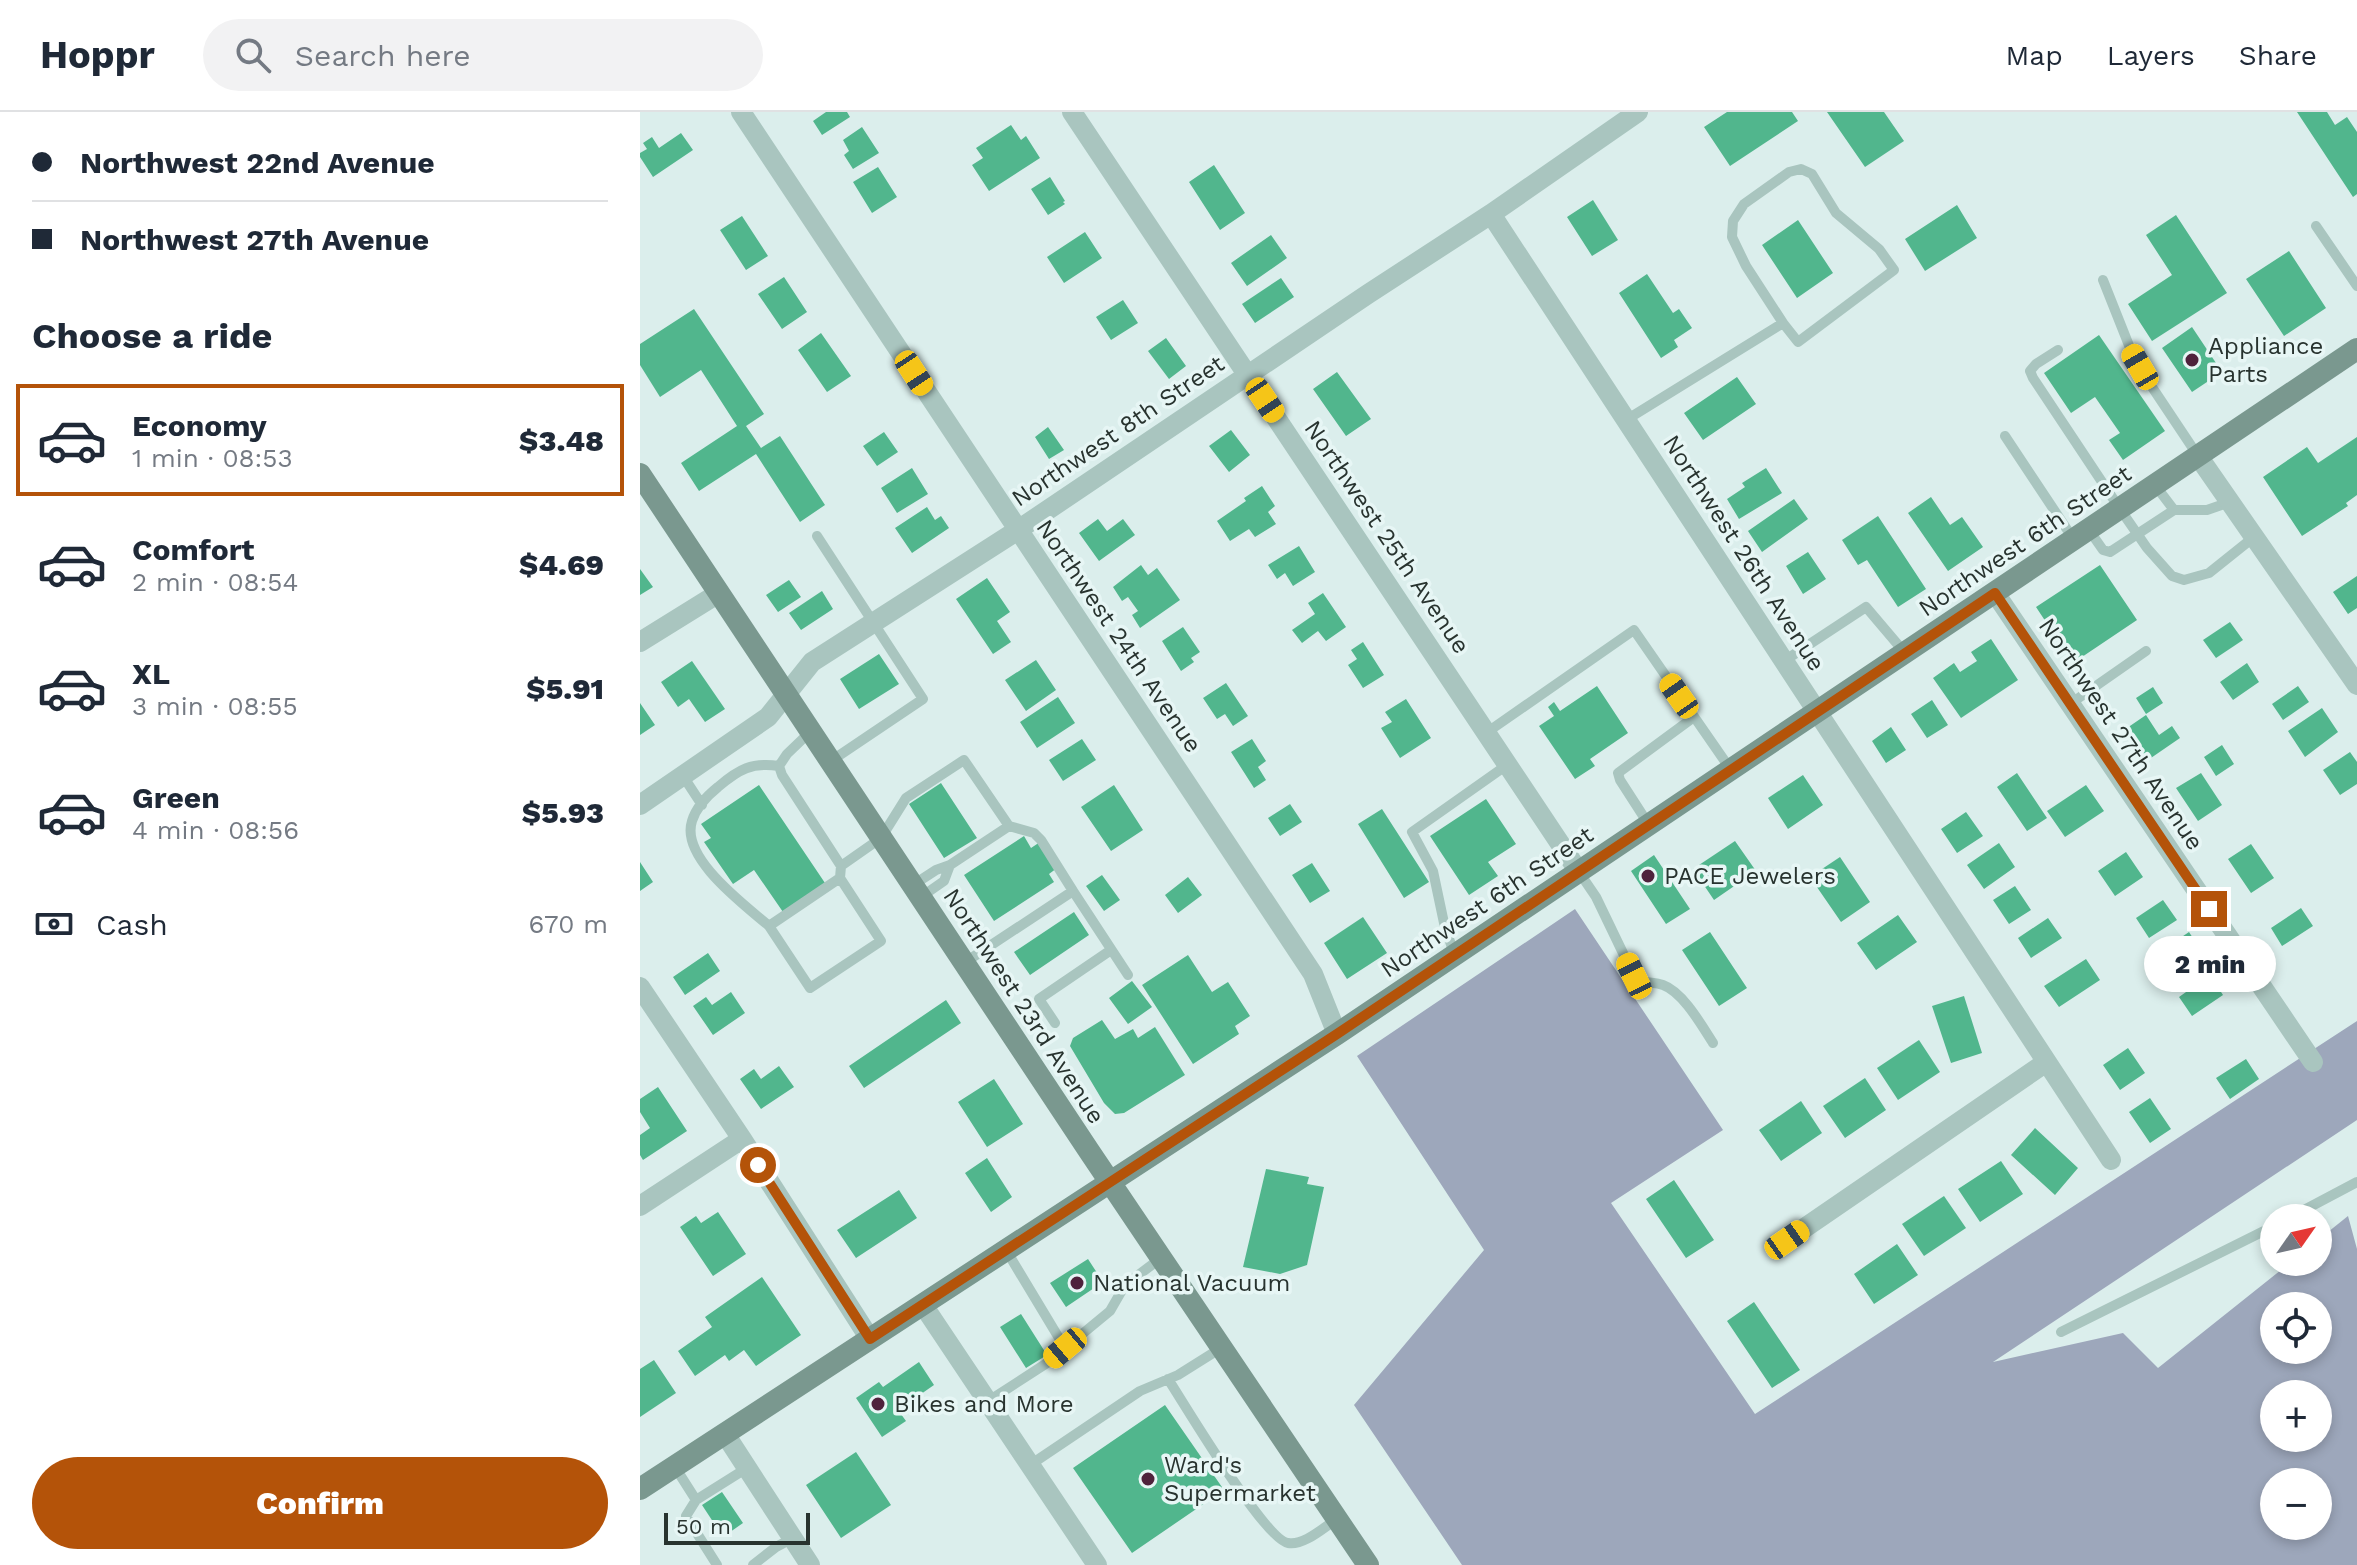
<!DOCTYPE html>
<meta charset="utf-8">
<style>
:root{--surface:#fff;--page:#f2f2f3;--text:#1f2937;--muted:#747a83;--line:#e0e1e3;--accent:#b45309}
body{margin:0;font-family:"Work Sans",sans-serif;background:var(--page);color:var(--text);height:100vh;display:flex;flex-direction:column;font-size:30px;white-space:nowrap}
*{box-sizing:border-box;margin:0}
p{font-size:26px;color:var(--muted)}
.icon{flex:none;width:44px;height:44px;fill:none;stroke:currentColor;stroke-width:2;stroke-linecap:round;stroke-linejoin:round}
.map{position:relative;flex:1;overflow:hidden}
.drawer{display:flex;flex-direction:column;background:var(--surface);width:640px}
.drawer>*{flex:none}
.banner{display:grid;align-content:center;height:176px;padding:0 32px;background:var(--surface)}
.needle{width:52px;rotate:56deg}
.tools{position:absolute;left:1620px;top:1092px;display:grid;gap:16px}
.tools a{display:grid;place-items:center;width:72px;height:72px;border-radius:50%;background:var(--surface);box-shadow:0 4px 12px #0003;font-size:40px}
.scale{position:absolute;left:24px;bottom:20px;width:146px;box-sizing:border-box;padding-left:8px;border:4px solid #28332f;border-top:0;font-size:22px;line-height:28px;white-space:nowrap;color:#28332f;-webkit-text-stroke:6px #e7f6f5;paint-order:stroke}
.end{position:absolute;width:36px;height:36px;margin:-18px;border:10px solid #b45309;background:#fff;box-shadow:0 0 0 4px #fff}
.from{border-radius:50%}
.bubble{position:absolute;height:56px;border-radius:28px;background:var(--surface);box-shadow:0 4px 12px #0003;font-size:26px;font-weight:800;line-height:56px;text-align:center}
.car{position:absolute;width:24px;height:48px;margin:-24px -12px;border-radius:10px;box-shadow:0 0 6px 2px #0007;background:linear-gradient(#f5c518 24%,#345 0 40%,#f5c518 0 76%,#345 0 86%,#f5c518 0)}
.banner b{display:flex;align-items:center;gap:28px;height:76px;font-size:30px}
.banner b+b{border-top:2px solid var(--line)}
.banner i{width:20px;height:20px;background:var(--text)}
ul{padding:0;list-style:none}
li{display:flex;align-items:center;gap:24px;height:112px;margin:0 16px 12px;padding:0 16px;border:4px solid transparent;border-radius:0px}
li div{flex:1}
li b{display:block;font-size:30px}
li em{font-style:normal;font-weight:800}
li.on{border-color:var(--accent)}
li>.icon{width:72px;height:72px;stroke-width:1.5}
h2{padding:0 32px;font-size:36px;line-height:96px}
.pay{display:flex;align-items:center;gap:20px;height:88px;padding:0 32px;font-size:30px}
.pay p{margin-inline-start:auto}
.cta{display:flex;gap:16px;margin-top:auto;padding:16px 32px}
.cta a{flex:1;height:92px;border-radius:48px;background:var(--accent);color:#fff;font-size:32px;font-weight:800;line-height:92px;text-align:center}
header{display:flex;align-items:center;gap:48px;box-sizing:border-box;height:112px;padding:0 40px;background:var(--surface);border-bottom:2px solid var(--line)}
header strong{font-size:38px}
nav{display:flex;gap:44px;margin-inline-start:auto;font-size:28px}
.search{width:560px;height:72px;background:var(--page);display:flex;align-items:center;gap:20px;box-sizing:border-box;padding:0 28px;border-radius:44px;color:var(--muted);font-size:30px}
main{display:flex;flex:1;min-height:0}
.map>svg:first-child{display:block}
</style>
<header>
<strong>Hoppr</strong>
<div class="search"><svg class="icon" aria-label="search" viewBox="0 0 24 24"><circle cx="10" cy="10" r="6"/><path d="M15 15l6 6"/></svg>Search here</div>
<nav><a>Map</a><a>Layers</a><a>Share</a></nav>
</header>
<main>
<section class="drawer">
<div class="banner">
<b><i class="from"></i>Northwest 22nd Avenue</b>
<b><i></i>Northwest 27th Avenue</b>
</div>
<h2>Choose a ride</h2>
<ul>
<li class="on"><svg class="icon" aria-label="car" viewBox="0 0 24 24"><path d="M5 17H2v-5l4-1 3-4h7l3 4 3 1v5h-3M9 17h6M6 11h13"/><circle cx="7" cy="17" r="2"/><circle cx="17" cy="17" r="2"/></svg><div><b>Economy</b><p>1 min · 08:53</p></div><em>$3.48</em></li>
<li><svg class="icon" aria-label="car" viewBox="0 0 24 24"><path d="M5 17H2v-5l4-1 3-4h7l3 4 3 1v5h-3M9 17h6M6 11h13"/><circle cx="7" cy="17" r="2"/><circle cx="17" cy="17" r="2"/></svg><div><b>Comfort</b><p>2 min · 08:54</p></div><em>$4.69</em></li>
<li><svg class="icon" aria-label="car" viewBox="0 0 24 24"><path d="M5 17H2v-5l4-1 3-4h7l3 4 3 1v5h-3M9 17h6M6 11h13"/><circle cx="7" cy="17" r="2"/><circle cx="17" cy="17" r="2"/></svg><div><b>XL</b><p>3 min · 08:55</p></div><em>$5.91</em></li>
<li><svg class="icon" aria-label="car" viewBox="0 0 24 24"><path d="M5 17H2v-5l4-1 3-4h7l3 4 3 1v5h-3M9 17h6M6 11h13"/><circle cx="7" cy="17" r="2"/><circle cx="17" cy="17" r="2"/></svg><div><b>Green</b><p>4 min · 08:56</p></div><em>$5.93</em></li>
</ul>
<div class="pay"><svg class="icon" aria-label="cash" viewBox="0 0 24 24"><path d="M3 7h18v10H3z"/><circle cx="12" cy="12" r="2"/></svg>Cash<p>670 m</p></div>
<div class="cta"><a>Confirm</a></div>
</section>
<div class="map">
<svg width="1717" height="1453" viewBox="0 0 1717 1453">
<rect width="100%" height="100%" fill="#dbeeec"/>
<path fill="#9da7bb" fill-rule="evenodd" d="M 935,797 L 1083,1018 L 971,1091 L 1115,1302 L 1717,909 L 1717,1008 L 1353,1250 L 1483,1221 L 1518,1256 L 1651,1150 L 1678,1150 L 1678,1128 L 1708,1104 L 1717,1137 L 1717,1453 L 822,1453 L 714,1293 L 844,1138 L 717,944 ZM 1634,1194 L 1678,1194 L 1678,1238 L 1634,1238 ZM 1634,1282 L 1678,1282 L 1678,1326 L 1634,1326 ZM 1634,1370 L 1678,1370 L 1678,1414 L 1634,1414 Z"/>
<path fill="#51b68d" d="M 186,0 L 207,0 L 210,5 L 182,23 L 173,9 Z
M 1087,0 L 1152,0 L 1158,9 L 1090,54 L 1064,15 Z
M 1187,0 L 1244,0 L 1264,29 L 1225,55 Z
M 1657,0 L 1687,0 L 1695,13 L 1707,5 L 1717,20 L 1717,82 L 1713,85 Z
M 371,13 L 381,28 L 386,24 L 400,46 L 349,79 L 332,53 L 343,46 L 336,36 Z
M 222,15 L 239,41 L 213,57 L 204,43 L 209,39 L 203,28 Z
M 41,21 L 53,38 L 13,65 L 0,45 L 0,41 L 7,37 L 3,31 L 12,25 L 19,36 Z
M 574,53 L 605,101 L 580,118 L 549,70 Z
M 238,55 L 257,85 L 232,101 L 213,70 Z
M 410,65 L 425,89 L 423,90 L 425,92 L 408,103 L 391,77 Z
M 953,88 L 978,128 L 952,144 L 927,105 Z
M 1317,93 L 1337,126 L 1285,159 L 1265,127 Z
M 1536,103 L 1587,181 L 1512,229 L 1488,192 L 1532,163 L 1506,123 Z
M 102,104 L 128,144 L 106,158 L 80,118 Z
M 1158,108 L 1193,161 L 1157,186 L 1122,133 Z
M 445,120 L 462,146 L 424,171 L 407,145 Z
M 631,123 L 647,146 L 607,174 L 591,151 Z
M 1649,139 L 1686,196 L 1644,224 L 1606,167 Z
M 1007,162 L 1033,201 L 1039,197 L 1052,216 L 1034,228 L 1038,235 L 1021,246 L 979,181 Z
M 144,165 L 167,200 L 142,217 L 118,182 Z
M 641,166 L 654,185 L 615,211 L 602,192 Z
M 483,188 L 498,211 L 471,228 L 456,205 Z
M 54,197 L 124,302 L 106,314 L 121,336 L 140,324 L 185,393 L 160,410 L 116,342 L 59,379 L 41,351 L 97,314 L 61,258 L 20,285 L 0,253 L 0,232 Z
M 1552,215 L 1582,260 L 1552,280 L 1522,236 Z
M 181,221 L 211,264 L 187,280 L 158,238 Z
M 1459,223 L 1525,319 L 1483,348 L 1469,328 L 1480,321 L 1455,285 L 1431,301 L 1404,261 Z
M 526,226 L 546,254 L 529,267 L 508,239 Z
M 697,260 L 731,307 L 706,324 L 673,277 Z
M 1097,265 L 1116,292 L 1063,328 L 1044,301 Z
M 408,315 L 424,338 L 409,347 L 395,325 Z
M 591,318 L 610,343 L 589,360 L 569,334 Z
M 244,320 L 258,340 L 237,354 L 223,334 Z
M 1717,325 L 1717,383 L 1706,391 L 1708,394 L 1662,424 L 1623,365 L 1667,335 L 1678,351 Z
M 272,356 L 288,382 L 257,401 L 241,376 Z
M 1126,356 L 1142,381 L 1099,407 L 1087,387 L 1105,375 L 1102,371 Z
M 622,374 L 635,394 L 628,400 L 636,412 L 615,425 L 609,417 L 590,429 L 577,409 L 606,389 L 604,386 Z
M 1291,385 L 1310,413 L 1322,405 L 1343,435 L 1308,459 L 1268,401 Z
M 1154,387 L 1168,407 L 1122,440 L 1108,419 Z
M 287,395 L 295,408 L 301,404 L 309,416 L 272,441 L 255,416 Z
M 1238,404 L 1286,477 L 1258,495 L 1227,448 L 1218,453 L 1202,428 Z
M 458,407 L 467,419 L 483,407 L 495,423 L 459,449 L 439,421 Z
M 659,434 L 675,460 L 653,474 L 645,461 L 637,467 L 628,453 Z
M 1168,440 L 1186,467 L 1163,482 L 1146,454 Z
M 501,453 L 508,463 L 517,456 L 540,488 L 500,516 L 492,503 L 498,499 L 488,485 L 482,489 L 473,475 Z
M 1460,453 L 1497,508 L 1433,551 L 1396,495 Z
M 0,457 L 13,475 L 0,483 Z
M 1717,464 L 1717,496 L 1708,502 L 1693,480 Z
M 347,466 L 370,500 L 357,509 L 371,530 L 353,542 L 316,487 Z
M 149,468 L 161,485 L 138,500 L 126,483 Z
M 182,479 L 193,497 L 161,518 L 149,501 Z
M 683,481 L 706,515 L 686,529 L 678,519 L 662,531 L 652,518 L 675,502 L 668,491 Z
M 1590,510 L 1603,528 L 1576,546 L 1563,528 Z
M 543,515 L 560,540 L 551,546 L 554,550 L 541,559 L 522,529 Z
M 1351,527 L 1378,568 L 1321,606 L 1293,566 L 1314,551 L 1320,560 L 1337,549 L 1331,540 Z
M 723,530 L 744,563 L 723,576 L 708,553 L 717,547 L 711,538 Z
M 239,542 L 259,572 L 219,597 L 200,567 Z
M 396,548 L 416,578 L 386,599 L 365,568 Z
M 52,549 L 85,597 L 65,610 L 49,587 L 38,595 L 21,570 Z
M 1607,551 L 1619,570 L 1593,588 L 1580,570 Z
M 586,571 L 608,604 L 593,614 L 585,602 L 577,607 L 563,586 Z
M 957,574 L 988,621 L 950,647 L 955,654 L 935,667 L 899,614 L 914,604 L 908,595 L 914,590 L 920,599 Z
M 1658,574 L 1669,590 L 1643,608 L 1632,592 Z
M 1513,575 L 1523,591 L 1506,602 L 1496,586 Z
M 418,585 L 435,611 L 397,636 L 380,610 Z
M 766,587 L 791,626 L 760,646 L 741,616 L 752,610 L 745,600 Z
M 1292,588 L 1308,613 L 1287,626 L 1271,602 Z
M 0,591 L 15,613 L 0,623 Z
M 1682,596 L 1698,620 L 1665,645 L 1648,619 Z
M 1506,603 L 1519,623 L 1532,614 L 1540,626 L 1508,648 L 1487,616 Z
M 1251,615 L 1266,638 L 1246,651 L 1232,629 Z
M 442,627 L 456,648 L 423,669 L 409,648 Z
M 612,627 L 626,649 L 618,655 L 626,668 L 614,676 L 591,640 Z
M 1582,633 L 1594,652 L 1576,664 L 1564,645 Z
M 1710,640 L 1717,650 L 1717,672 L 1700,683 L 1683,658 Z
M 1377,661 L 1407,706 L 1387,719 L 1357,675 Z
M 1561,661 L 1582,693 L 1558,709 L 1536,676 Z
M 1163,663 L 1183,693 L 1148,717 L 1128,686 Z
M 301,671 L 337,726 L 304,746 L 269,692 Z
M 119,673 L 185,771 L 143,800 L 114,758 L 93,772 L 64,730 L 71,726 L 61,712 Z
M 474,673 L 503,718 L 471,739 L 441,695 Z
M 1446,673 L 1464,699 L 1425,725 L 1407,699 Z
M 846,687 L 876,732 L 848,750 L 858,764 L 829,783 L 790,724 Z
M 650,692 L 662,710 L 640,724 L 628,706 Z
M 742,697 L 789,770 L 764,786 L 718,712 Z
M 1326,700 L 1343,724 L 1317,741 L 1301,717 Z
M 384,724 L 391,736 L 400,730 L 417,756 L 409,762 L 414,770 L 354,809 L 324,763 Z
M 1095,729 L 1116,759 L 1074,788 L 1053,757 Z
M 1359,731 L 1375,755 L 1344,777 L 1327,753 Z
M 1611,732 L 1634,766 L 1611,781 L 1588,747 Z
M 1486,740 L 1503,765 L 1475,784 L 1458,759 Z
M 1014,743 L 1050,797 L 1026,812 L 991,759 Z
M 1200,745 L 1230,790 L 1201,810 L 1170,765 Z
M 0,750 L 13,770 L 0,779 Z
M 672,751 L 690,779 L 670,791 L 652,763 Z
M 462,763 L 480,788 L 464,799 L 446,774 Z
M 548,765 L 562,783 L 538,801 L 525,783 Z
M 1375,774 L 1391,798 L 1369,812 L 1353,788 Z
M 1523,788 L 1537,808 L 1509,826 L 1496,806 Z
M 1661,796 L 1673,814 L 1642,834 L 1631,816 Z
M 434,800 L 449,823 L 390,863 L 374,840 Z
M 1258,803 L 1277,830 L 1236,858 L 1217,831 Z
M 723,805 L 747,841 L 707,867 L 684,831 Z
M 1408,806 L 1422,826 L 1391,846 L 1378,826 Z
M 1070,820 L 1107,876 L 1079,894 L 1042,838 Z
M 1549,820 L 1562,840 L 1534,859 L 1521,839 Z
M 68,841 L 80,859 L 45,883 L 33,865 Z
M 548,843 L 572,880 L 588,870 L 610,904 L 595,914 L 599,922 L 553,952 L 502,873 Z
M 1446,847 L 1460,868 L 1419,895 L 1404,874 Z
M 1570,863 L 1583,883 L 1552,904 L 1539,885 Z
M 492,869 L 512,895 L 488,912 L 469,886 Z
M 91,880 L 105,901 L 73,923 L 53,894 L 66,885 L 72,893 Z
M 1324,884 L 1342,941 L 1311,951 L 1292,894 Z
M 306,888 L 321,911 L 224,976 L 209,954 Z
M 462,908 L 475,927 L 493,917 L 498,926 L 515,915 L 545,963 L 484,1001 L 475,1002 L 464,991 L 430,934 L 433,926 Z
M 1279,928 L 1300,960 L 1258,988 L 1237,956 Z
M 1488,936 L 1505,961 L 1480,978 L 1463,953 Z
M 1606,947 L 1619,967 L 1590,987 L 1576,966 Z
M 139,954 L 154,975 L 121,997 L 100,967 L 114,957 L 121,967 Z
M 1225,966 L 1246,998 L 1205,1026 L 1183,994 Z
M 354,967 L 383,1012 L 347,1035 L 318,990 Z
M 18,975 L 47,1019 L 3,1048 L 0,1043 L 0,1023 L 10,1016 L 0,1000 L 0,987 Z
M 1510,986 L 1531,1017 L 1510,1031 L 1489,1000 Z
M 1161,989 L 1182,1021 L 1141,1049 L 1119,1018 Z
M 1395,1016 L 1438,1056 L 1415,1083 L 1371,1043 Z
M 347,1046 L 372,1085 L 351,1100 L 325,1061 Z
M 1361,1049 L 1383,1082 L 1340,1110 L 1318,1077 Z
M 626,1057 L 669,1065 L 667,1072 L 684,1075 L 667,1153 L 640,1162 L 603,1155 Z
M 1034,1068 L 1074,1128 L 1046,1146 L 1006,1087 Z
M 259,1078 L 277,1106 L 216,1146 L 197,1118 Z
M 1304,1084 L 1326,1116 L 1284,1144 L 1262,1112 Z
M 78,1100 L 106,1142 L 73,1164 L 40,1115 L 56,1104 L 61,1111 Z
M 1257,1132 L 1278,1163 L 1234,1192 L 1214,1162 Z
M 448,1147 L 463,1170 L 426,1195 L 410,1171 Z
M 122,1165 L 161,1223 L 116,1254 L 104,1238 L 89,1249 L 85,1243 L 55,1264 L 38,1239 L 72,1215 L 65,1205 Z
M 1114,1190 L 1160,1258 L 1132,1276 L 1087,1209 Z
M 381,1202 L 407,1243 L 386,1256 L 360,1215 Z
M 14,1248 L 36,1281 L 0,1305 L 0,1257 Z
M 279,1250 L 294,1273 L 258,1298 L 266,1309 L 242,1325 L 216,1286 L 239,1270 L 243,1275 Z
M 525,1293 L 584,1378 L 492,1441 L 433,1356 Z
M 216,1340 L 251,1393 L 201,1426 L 166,1373 Z
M 82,1380 L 103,1411 L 83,1425 L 62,1393 Z"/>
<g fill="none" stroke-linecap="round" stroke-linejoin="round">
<path stroke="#a9c5bf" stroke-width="10" d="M 1676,114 L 1717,174
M 1463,168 L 1492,241 L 1508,269 L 1558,344
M 1418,238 L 1396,252 L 1390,259 L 1393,266 L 1480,397 L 1507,436 L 1532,464 L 1544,468 L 1569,461 L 1614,425
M 986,308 L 1143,211 L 1106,154 L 1092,125 L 1093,109 L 1104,92 L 1149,60 L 1161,57 L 1172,62 L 1196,101 L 1239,137 L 1254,158 L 1158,230 L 1143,211
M 1365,324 L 1434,428
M 1515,373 L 1534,398 L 1567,398 L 1590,390
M 1449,418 L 1463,438 L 1470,440 L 1534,398
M 177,424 L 283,587 L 191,649
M 1144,549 L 1226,495 L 1265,541
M 1430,592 L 1506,539
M 171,619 L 147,642 L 139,654 L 142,663 L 201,754 L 241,726 L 266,686 L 324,648 L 369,714 L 394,721 L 401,728 L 433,779
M 846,621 L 994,518 L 1091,658
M 43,664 L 62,693
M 1009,713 L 980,668 L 978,661 L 1054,605
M 939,760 L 956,785 L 994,864 C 1006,873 1011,869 1023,873 C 1043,880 1062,914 1073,931
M 200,766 L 129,814 L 170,876 L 241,829 L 200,766 L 201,754
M 273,773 L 296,758 L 310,753 L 369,714
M 281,785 L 304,769 L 310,753
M 129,814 C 105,793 40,746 52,709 C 56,696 68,683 78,675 C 99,657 112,650 139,654
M 814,842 L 804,811 L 793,759 L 772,720 L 867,653
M 324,851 L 433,779 L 488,863
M 415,911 L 399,887 L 471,838
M 1649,1106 L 1717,1070
M 366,1138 L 425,1236
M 1421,1220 L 1634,1114
M 528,1267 C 545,1293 625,1428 648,1431 C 664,1434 684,1415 697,1407
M 347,1290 L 407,1251 L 470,1199 L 485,1173 L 521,1146
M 390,1353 L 500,1279 L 538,1263 L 581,1236
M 35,1355 L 56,1388
M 77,1453 L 46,1404 L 56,1388 L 107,1356
M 113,1453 L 136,1435 L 153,1426"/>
<path stroke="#a9c5bf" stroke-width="20" d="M 101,0 L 673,862 L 697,922
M 432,0 L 939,760
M 851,102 L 1471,1048
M 1558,344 L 1717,573
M 1355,481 L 1673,950
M 0,530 L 79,481
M 0,693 L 128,605 L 172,550 L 378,418 L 728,182 L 851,102 L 998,0
M 0,875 L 102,1027 L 230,1227
M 0,1094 L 102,1027
M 1147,1128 L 1405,951
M 283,1193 L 457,1453
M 85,1322 L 170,1453"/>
<path stroke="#7a988f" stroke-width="22" d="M 0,362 L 449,1039 L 728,1453
M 0,1377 L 697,922 L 1717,237"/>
</g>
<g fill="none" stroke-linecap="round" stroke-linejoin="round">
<path stroke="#b45309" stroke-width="10" d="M 118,1053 L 230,1227 L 697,922 L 1355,481 L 1569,797"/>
</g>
<g fill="#4f223c" stroke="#e7f6f5" stroke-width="3">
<circle cx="1552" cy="248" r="8"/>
<circle cx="1008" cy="764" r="8"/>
<circle cx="437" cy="1171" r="8"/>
<circle cx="238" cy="1292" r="8"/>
<circle cx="508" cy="1367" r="8"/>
</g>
<g text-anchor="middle" stroke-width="7" stroke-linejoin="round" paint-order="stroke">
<g font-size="24" fill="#28332f" stroke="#e7f6f5" text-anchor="start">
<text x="1568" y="242">Appliance<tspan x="1568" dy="28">Parts</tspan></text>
<text x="1024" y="772">PACE Jewelers</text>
<text x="453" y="1179">National Vacuum</text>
<text x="254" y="1300">Bikes and More</text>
<text x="524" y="1361">Ward's<tspan x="524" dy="28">Supermarket</tspan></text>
</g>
<g font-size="24" fill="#28332f" stroke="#e7f6f5">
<text transform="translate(478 319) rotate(-34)" y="8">Northwest 8th Street</text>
<text transform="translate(747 425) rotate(56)" y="8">Northwest 25th Avenue</text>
<text transform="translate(1385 429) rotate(-34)" y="8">Northwest 6th Street</text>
<text transform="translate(1104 441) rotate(57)" y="8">Northwest 26th Avenue</text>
<text transform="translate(479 524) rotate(56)" y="8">Northwest 24th Avenue</text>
<text transform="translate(1481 622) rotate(56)" y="8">Northwest 27th Avenue</text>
<text transform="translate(847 790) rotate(-34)" y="8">Northwest 6th Street</text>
<text transform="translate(384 894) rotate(57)" y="8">Northwest 23rd Avenue</text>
</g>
</g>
</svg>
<div class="tools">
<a><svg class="needle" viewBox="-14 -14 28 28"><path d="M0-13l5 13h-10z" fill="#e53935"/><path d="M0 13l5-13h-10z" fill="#747a83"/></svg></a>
<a><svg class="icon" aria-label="locate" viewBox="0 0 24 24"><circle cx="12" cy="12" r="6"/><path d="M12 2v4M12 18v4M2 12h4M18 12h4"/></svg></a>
<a>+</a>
<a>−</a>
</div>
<div class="scale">50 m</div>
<i class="end from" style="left:118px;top:1053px"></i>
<i class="end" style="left:1569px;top:797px"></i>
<div class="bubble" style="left:1504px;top:824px;width:132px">2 min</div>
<i class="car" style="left:1500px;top:255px;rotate:330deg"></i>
<i class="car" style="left:274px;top:261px;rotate:147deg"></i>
<i class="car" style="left:625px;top:288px;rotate:146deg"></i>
<i class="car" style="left:1039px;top:584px;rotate:325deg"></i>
<i class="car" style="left:994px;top:864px;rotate:334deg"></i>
<i class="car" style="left:1147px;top:1128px;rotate:55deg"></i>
<i class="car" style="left:425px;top:1236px;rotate:230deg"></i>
</div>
</main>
